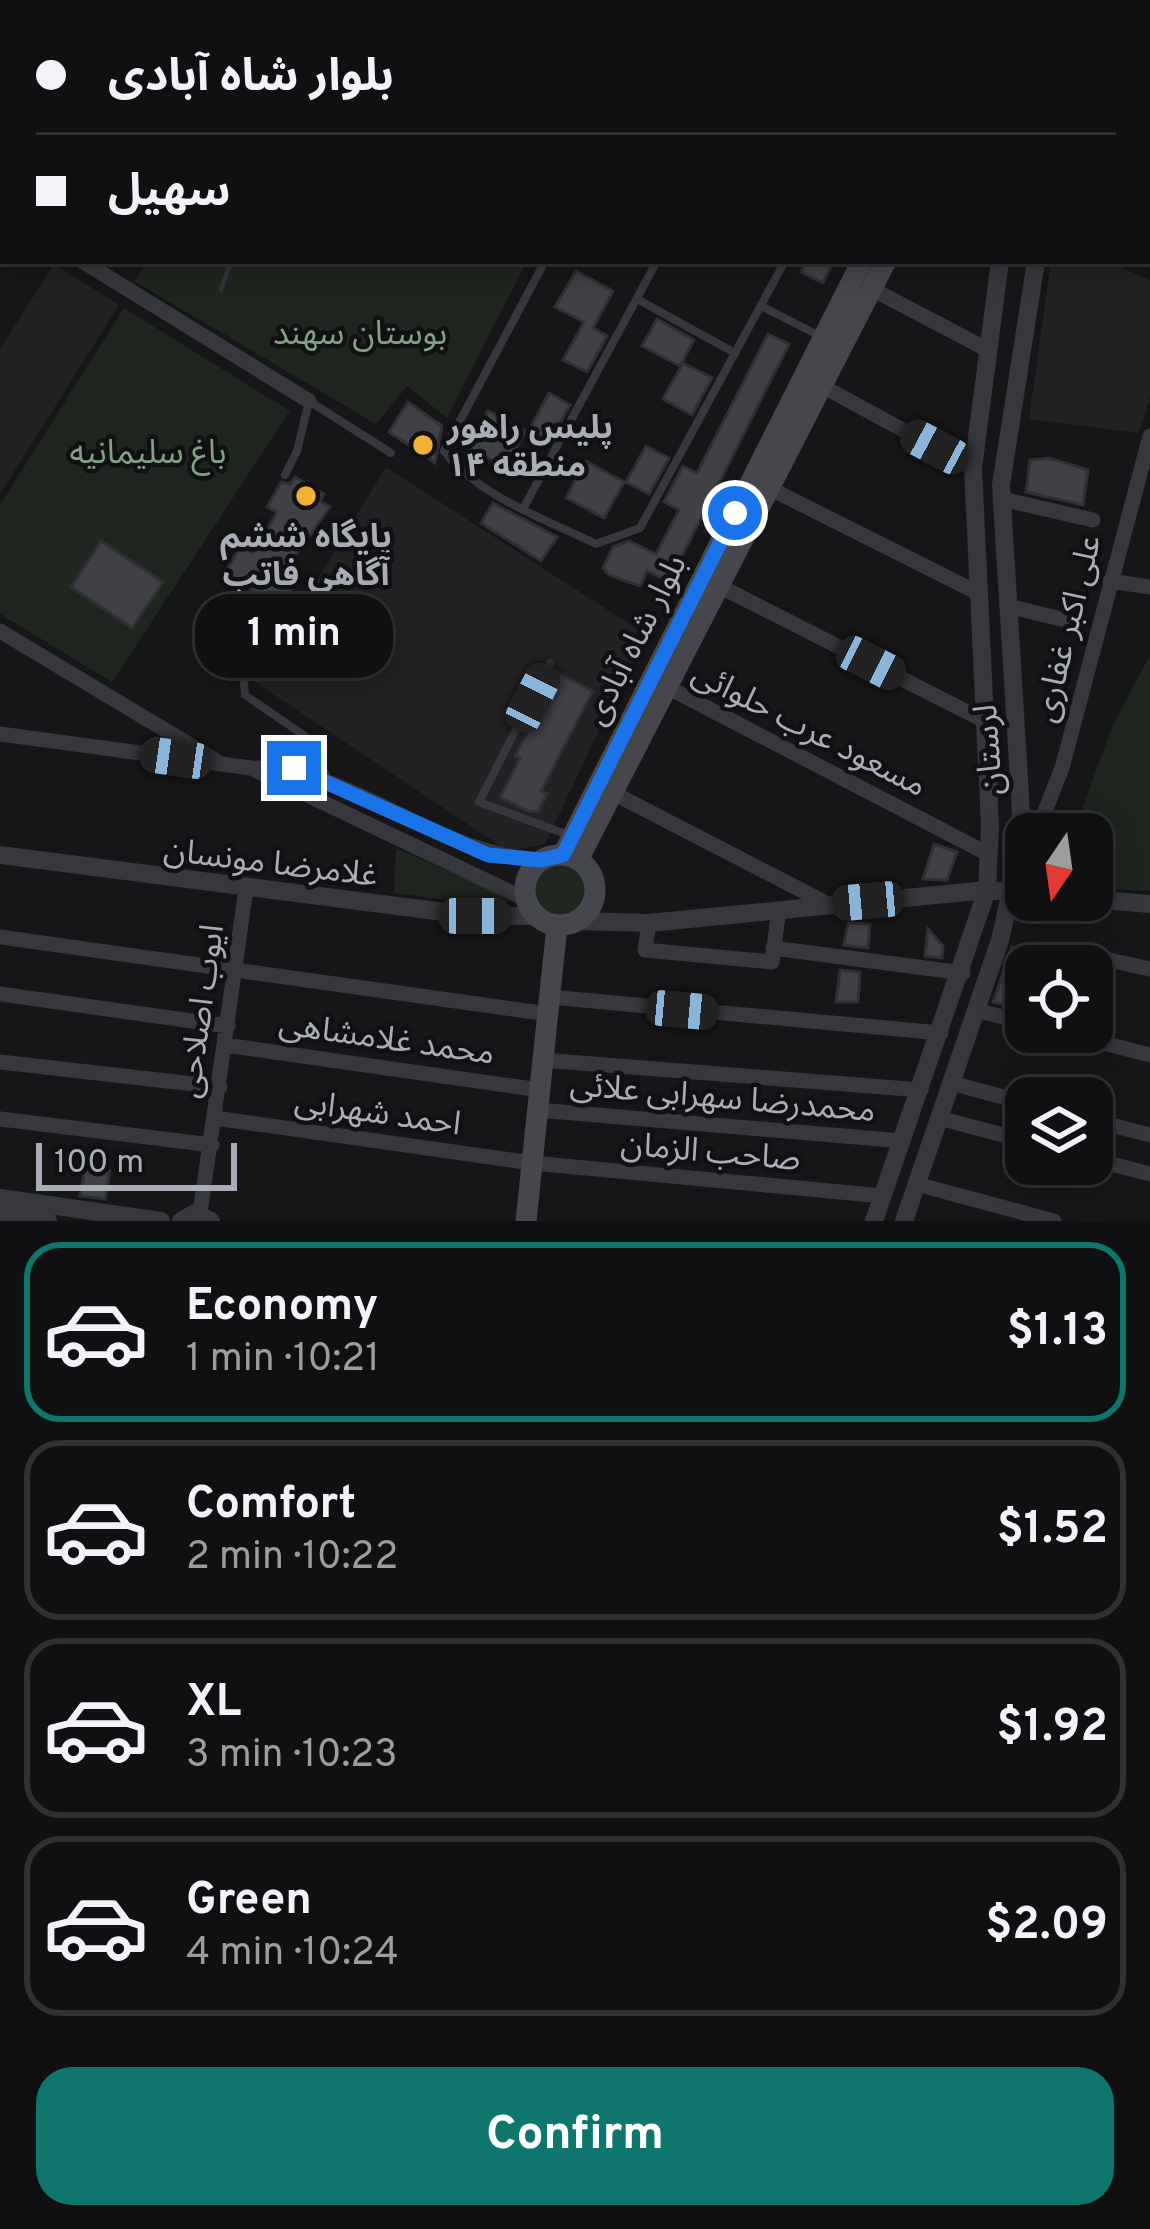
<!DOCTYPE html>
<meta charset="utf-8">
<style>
:root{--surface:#101012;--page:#19191b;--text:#f1f3f6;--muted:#9c9d9f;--line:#303032;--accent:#0f766e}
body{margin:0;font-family:Overpass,"Noto Sans Arabic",sans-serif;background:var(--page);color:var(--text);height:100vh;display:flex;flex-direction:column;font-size:45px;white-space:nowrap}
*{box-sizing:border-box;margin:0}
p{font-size:39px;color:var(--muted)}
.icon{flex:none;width:66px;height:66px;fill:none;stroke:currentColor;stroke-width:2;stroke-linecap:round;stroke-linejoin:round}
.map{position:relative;height:1221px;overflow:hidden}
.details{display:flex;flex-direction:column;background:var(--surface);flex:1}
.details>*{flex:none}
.banner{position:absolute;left:0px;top:0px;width:1152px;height:264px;box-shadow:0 6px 30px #0003,0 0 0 3px var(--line);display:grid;align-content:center;height:264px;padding:0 36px;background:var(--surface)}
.needle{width:78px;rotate:193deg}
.controls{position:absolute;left:1005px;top:813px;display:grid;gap:24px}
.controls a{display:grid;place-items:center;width:108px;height:108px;border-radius:24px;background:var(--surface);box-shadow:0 6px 30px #0003,0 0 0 3px var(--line);font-size:60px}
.scale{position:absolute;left:36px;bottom:30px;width:201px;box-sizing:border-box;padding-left:12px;border:6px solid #a8adb8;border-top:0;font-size:33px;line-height:42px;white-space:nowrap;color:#a8adb8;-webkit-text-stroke:9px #111113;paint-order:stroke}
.end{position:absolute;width:54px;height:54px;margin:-27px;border:15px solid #1a73e8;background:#fff;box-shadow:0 0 0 6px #fff}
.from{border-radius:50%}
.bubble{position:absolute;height:84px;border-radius:36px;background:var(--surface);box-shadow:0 6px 30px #0003,0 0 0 3px var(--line);font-size:39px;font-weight:700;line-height:84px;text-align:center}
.car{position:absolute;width:36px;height:72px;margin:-36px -18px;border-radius:15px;box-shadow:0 0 9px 3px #0007;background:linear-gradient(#222 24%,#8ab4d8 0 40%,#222 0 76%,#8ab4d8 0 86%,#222 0)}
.banner b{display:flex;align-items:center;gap:42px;height:114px;font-size:45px}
.banner b+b{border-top:3px solid var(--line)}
.banner i{width:30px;height:30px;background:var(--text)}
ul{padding:21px 0 0;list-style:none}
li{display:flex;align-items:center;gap:36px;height:180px;margin:0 24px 18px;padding:0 12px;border:6px solid var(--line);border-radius:36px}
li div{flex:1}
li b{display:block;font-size:45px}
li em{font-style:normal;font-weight:700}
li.on{border-color:var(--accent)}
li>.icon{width:108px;height:108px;stroke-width:1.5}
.cta{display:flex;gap:24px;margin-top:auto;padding:24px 36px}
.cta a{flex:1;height:138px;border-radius:36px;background:var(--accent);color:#fff;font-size:48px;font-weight:700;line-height:138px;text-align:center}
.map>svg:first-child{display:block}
</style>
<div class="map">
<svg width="1150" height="1221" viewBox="0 0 1150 1221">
<rect width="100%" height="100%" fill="#161618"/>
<path fill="#222225" d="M 1051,261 L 1105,261 L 1150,280 L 1150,397 L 1139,433 L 1029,419 Z
M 54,264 L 119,305 L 0,494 L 0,349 Z
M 386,467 L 645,634 L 545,844 L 508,851 L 255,682 Z"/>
<path fill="#1e261f" d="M 324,0 L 660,0 L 322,3 Z
M 148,261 L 527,261 L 447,418 L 407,386 L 376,424 L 134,281 Z
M 124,308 L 290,411 L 112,682 L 0,614 L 0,505 Z
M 1150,655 L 1150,891 L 1092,888 L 1092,834 L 1073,834 L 1112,727 Z
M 396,848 L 514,900 L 493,906 L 394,893 Z
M532 890a27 27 0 1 1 54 0a27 27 0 1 1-54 0Z"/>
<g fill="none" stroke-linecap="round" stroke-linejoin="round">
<path stroke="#2c353c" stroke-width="4.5" d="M 390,3 L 396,0
M 221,290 L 231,261"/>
</g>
<path fill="#404145" stroke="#303034" stroke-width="3" d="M 806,261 L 834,261 L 823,283 L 801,272 Z
M 576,271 L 613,291 L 593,328 L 607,336 L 587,372 L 563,360 L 584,322 L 555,307 Z
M 657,319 L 694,340 L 680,366 L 642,346 Z
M 768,334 L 789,344 L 674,572 L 667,581 L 647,571 L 640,586 L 609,575 L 603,568 L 613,547 L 629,541 L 656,554 L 679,510 L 664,502 L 683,466 L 697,473 Z
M 683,363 L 712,378 L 692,415 L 663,399 Z
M 549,393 L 570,405 L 550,441 L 529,430 Z
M 408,402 L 442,426 L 435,463 L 389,432 Z
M 488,411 L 526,431 L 506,467 L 468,448 Z
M 646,446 L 669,458 L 649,494 L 626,482 Z
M 1049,458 L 1088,470 L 1083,505 L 1026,492 L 1030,460 Z
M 586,461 L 624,482 L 604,518 L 566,498 Z
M 295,477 L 324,494 L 320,501 L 330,507 L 285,570 L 298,578 L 282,606 L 224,575 L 240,546 L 253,553 L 277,512 L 267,507 L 281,482 L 290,484 Z
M 493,503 L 557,537 L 541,561 L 481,523 Z
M 101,541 L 163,582 L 132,628 L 71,587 Z
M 558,673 L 593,691 L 541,791 L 547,794 L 538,812 L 528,811 L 500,797 L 520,758 L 515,756 Z
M 934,844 L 957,852 L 947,880 L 923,879 Z
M 848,923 L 870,924 L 868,948 L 844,945 Z
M 928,929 L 943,946 L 942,958 L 925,956 Z
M 1012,947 L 1027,952 L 1010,1006 L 993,1002 Z
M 840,970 L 860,972 L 858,1002 L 836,1002 Z
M 85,1167 L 110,1171 L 105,1199 L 80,1196 Z"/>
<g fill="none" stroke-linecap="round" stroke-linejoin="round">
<path stroke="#37383d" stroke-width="8" d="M 796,3 L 798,0
M 545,261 L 444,451 C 478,496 547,520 596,544 L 640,528 L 785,261
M 637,299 L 735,353
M 761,306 L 818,335
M 285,475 L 297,451 L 309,401 L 391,453
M 523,509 L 657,261
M 247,611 L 241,647 L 245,695 L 305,736 L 329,781
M 550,663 L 479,802 L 571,836"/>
<path stroke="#37383d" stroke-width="15" d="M 30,0 L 35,3
M 247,0 L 251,3
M 0,121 L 3,123
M 0,210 L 3,212
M 82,261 L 309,401
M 872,289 L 988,350
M 822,386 L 973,468
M 769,488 L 978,593
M 1002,499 L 1093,520
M 1110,581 L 1150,587
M 719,586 L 985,721
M 1008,606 L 1065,620
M 0,631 L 215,760
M 667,687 L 990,855
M 0,734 L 251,768 L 525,899
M 257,768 C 355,769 437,856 541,860
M 613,793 L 828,904
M 1036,834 L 1062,768 L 1150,436
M 649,923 L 645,950 L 772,962 L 779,909
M 0,937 L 548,1014
M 773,948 L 963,973
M 1109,960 L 1150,969
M 0,994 L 228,1026
M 550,997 L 941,1033
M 976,1010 L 1026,1023
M 1061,1032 L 1150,1055
M 225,1045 L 540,1090
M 543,1060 L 921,1090
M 0,1062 L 220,1087
M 951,1083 L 1026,1103
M 538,1110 L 903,1141
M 215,1118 L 532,1163 L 883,1196
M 939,1118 L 1026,1141
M 0,1119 L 212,1145
M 1092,1120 L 1150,1135
M 1092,1159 L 1150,1174
M 916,1184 L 1054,1221
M 200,1213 L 246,889"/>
<path stroke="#37383d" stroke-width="18" d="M 0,855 L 475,916 L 535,916
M 1092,899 L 1150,904
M 578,921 L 649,923 L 987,890 L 1026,894
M 0,1198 L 161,1221
M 0,1214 L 48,1221
M 181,1221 L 195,1213 L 211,1221
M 874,1221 L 987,890 L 990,825 L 973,468 L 1000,261
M 904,1221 L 1000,940 L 1015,874 L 1021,812 L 1001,485 L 1036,261"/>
<path stroke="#45474d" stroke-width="21" d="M 886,0 L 891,3
M 1037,0 L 1043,3
M 956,3 L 960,0
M 1149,97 L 1150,98
M 1149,137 L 1150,138
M525 890a35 35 0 1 1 70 0a35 35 0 1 1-70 0Z
M 563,855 L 862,261
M 578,860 L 886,261
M 526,1221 L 557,926"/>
</g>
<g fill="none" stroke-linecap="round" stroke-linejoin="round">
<path stroke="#1a73e8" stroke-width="15" d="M 294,768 L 488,855 L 541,860 L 563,855 L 735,513"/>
</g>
<g fill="#f2b134" stroke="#111113" stroke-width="4.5">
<circle cx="423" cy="445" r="12"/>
<circle cx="306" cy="496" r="12"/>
</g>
<g text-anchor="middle" stroke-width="9" stroke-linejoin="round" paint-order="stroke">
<g font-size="33" fill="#7fa381" stroke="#111113">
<text x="360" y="344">بوستان سهند</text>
<text x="148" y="463">باغ سلیمانیه</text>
</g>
<g font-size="33" font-weight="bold" fill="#a8adb8" stroke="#111113" text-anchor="start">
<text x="447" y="438">پلیس راهور<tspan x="447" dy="38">منطقه ۱۴</tspan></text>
<text x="306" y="547" text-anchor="middle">پایگاه ششم<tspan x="306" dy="38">آگاهی فاتب</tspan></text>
</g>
<g font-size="33" fill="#a8adb8" stroke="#111113">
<text transform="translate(1066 628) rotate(-76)" y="12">علی اکبر غفاری</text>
<text transform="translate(634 639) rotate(-63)" y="12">بلوار شاه آبادی</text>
<text transform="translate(810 728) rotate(27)" y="12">مسعود عرب حلوائی</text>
<text transform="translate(987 750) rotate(-94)" y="12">لرستان</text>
<text transform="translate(271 861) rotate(7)" y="12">غلامرضا مونسان</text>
<text transform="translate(199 1011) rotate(-82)" y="12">ایوب اصلاحی</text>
<text transform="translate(387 1037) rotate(8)" y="12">محمد غلامشاهی</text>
<text transform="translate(723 1096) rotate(5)" y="12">محمدرضا سهرابی علائی</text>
<text transform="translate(378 1111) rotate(8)" y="12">احمد شهرابی</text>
<text transform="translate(711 1150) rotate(5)" y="12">صاحب الزمان</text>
</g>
</g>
</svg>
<div class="controls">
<a><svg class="needle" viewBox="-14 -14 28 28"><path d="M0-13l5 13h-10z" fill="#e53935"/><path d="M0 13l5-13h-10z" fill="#9c9d9f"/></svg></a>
<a><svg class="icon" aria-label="locate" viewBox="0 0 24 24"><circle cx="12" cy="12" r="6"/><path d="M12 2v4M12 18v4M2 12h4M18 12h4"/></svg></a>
<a><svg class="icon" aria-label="layers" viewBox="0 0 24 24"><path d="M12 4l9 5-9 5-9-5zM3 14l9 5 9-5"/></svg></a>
</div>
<div class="scale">100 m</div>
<i class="end from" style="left:735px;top:513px"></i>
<i class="end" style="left:294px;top:768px"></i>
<div class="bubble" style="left:195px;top:594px;width:198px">1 min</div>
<i class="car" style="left:935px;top:447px;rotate:298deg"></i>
<i class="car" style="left:871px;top:663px;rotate:117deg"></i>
<i class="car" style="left:533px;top:698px;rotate:27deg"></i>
<i class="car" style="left:176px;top:758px;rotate:278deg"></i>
<i class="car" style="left:868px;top:901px;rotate:265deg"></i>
<i class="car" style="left:475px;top:916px;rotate:90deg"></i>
<i class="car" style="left:682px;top:1010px;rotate:95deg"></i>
<div class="banner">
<b><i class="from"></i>بلوار شاه آبادی</b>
<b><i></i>سهیل</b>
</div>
</div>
<section class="details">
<ul>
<li class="on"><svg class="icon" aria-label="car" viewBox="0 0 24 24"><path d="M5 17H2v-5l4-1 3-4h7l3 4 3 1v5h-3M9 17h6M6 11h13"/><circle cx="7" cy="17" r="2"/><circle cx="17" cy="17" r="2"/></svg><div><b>Economy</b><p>1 min · 10:21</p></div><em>$1.13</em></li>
<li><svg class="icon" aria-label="car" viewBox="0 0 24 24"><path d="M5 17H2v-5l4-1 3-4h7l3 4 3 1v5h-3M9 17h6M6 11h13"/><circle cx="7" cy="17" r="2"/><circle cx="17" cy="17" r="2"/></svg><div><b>Comfort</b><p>2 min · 10:22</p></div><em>$1.52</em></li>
<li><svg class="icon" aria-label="car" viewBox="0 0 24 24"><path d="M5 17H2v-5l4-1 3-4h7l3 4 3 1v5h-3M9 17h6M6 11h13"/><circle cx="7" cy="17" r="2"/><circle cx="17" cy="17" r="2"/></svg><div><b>XL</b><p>3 min · 10:23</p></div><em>$1.92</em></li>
<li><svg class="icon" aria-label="car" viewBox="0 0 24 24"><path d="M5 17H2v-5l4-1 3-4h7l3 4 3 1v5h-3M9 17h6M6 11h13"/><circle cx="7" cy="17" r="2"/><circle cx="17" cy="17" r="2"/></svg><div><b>Green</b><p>4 min · 10:24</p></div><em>$2.09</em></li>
</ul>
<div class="cta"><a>Confirm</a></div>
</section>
